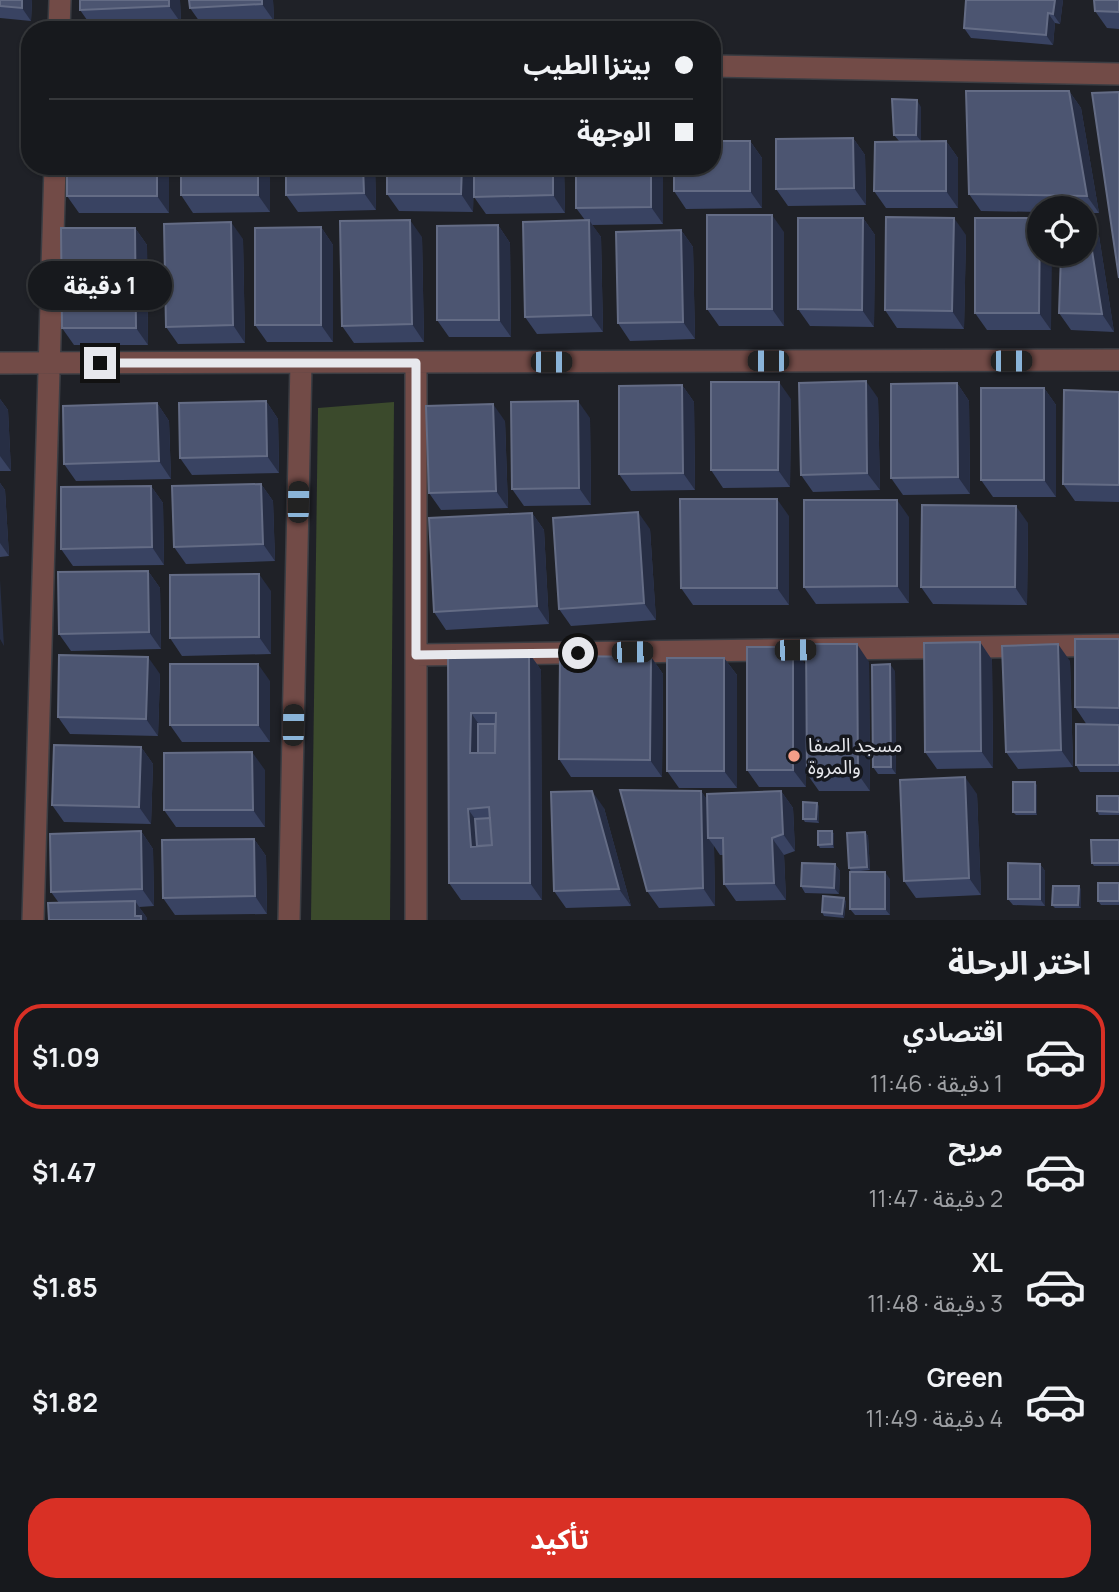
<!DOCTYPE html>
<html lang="ar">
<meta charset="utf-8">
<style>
:root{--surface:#17191d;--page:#202226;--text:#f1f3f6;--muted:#9ea0a4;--line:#36383b;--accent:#d93025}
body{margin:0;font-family:Manrope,"Noto Sans Arabic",sans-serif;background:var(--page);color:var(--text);direction:rtl;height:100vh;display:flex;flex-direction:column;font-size:26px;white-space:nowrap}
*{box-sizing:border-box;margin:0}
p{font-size:23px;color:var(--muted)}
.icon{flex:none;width:38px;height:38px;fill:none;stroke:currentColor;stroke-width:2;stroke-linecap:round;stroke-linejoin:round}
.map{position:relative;height:920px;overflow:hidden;direction:ltr}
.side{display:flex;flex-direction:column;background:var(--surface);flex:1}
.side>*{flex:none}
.banner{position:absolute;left:21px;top:21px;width:700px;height:154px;border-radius:28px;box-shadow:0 2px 5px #0004,0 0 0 2px var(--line);direction:rtl;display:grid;align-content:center;height:154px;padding:0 28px;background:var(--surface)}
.tools{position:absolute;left:1027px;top:196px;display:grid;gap:14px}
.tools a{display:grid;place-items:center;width:70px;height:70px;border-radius:50%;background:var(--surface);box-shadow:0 2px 5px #0004,0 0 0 2px var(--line);font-size:35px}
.end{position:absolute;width:32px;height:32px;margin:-16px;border:9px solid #e7e8ed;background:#111;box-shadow:0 0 0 4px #111}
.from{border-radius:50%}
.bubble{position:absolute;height:49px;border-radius:24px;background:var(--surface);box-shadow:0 2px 5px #0004,0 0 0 2px var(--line);font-size:23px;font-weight:700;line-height:49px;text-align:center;direction:rtl}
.car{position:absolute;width:21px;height:42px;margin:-21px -10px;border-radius:9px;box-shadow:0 0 5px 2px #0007;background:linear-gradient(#222 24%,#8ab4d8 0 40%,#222 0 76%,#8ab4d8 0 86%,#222 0)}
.banner b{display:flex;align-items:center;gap:24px;height:66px;font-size:26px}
.banner b+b{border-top:2px solid var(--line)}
.banner i{width:18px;height:18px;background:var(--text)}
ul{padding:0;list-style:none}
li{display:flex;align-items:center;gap:21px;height:105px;margin:0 14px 10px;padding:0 14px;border:4px solid transparent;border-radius:28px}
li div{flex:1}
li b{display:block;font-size:26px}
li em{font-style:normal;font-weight:700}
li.current{border-color:var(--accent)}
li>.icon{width:63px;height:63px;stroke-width:1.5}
h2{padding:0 28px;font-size:32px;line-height:84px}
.cta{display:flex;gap:14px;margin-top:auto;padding:14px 28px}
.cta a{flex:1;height:80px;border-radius:28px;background:var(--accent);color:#fff;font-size:28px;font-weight:700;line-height:80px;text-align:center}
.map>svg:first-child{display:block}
</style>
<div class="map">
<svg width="1119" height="920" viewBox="0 0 1119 920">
<rect width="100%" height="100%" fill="#1f2127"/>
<path fill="#3b4a2c" d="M 394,402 L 390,920 L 311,920 L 318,408 Z"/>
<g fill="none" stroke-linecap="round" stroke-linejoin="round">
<defs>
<path id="minor" d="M 59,30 L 60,0
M 712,66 L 1119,74
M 0,363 L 1119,360
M 416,655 L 1119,645
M 33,920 L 55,166
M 289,920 L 301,363
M 416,920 L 416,363"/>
</defs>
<use href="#minor" stroke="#3b3d43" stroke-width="24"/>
<use href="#minor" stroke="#724b47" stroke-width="21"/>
</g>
<path fill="#394362" d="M 0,0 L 32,0 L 31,21 L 0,18 Z
M 180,0 L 181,23 L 92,27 L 80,10 Z
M 273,0 L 274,21 L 202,25 L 190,8 Z
M 1063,0 L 1060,24 L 1055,23 L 1053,45 L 971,38 L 964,28 Z
M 1119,0 L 1119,29 L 1107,28 L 1095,11 Z
M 1069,91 L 1081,108 L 1099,213 L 1085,213 L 1085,208 L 1040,208 L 1040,212 L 981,211 L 969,194 Z
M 921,107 L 921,141 L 946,141 L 958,158 L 958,208 L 886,208 L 874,191 L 899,141 L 894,135 Z
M 853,138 L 865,155 L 866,205 L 788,206 L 776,189 Z
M 750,141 L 762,158 L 762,208 L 686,209 L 674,191 Z
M 67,166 L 169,166 L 169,213 L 79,213 L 67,196 Z
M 270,166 L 270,212 L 193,213 L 181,195 Z
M 375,166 L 376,210 L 298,212 L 286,195 Z
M 474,166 L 564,166 L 565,213 L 486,214 L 474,197 Z
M 474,166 L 473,212 L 399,211 L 387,194 Z
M 576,166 L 658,166 L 663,173 L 663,224 L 592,225 L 601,237 L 603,332 L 537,334 L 525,317 L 585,220 L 576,208 Z
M 863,218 L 875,235 L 874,327 L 810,326 L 798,309 Z
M 1040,218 L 1051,330 L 987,330 L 975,313 Z
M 1087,219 L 1099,236 L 1114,332 L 1071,330 L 1059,313 Z
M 498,225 L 510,243 L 511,337 L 449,337 L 437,320 Z
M 321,227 L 333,245 L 333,342 L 267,342 L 255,325 Z
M 135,228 L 147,245 L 148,345 L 74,345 L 62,328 Z
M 681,230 L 693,247 L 695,339 L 630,341 L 618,323 Z
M 784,232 L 784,326 L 719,326 L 707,309 Z
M 966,235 L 964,329 L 897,328 L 885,310 Z
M 422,237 L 424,342 L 354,343 L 342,326 Z
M 243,239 L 245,343 L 178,344 L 166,327 Z
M 957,383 L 969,401 L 970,494 L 903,495 L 891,478 Z
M 682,385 L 694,402 L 695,490 L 631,491 L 619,474 Z
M 1044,388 L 1056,405 L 1056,497 L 993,497 L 981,480 Z
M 1119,392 L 1119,502 L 1075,501 L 1063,484 Z
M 878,398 L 880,490 L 813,492 L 801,475 Z
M 0,399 L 8,410 L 11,471 L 0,471 Z
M 791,399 L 790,487 L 723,488 L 711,470 Z
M 266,401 L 278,419 L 279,473 L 192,475 L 180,458 Z
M 157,403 L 169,421 L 171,479 L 76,481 L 64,464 Z
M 590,418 L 591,505 L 524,506 L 512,489 Z
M 505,421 L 508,508 L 441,510 L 429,493 Z
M 0,483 L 5,490 L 9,556 L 0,557 Z
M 261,484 L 273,501 L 275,561 L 186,564 L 174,547 Z
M 151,486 L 163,503 L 164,565 L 73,566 L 61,549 Z
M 532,513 L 544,530 L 549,624 L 446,630 L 434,612 Z
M 789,516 L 789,605 L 693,605 L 681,588 Z
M 909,517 L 909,603 L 816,604 L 804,587 Z
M 1028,523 L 1027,605 L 933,604 L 921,587 Z
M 650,529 L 656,620 L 571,626 L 559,609 Z
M 148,571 L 160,588 L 161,649 L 71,651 L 59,634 Z
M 271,591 L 271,654 L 182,656 L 170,638 Z
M 1119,639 L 1119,772 L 1080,772 L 1076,765 L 1087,725 L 1075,707 Z
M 980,642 L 992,660 L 993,768 L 937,769 L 925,752 Z
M 448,653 L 529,653 L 541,670 L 542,900 L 461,900 L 449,883 Z
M 651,657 L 663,674 L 662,777 L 571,777 L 559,759 Z
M 724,658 L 737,675 L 737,788 L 679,788 L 667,771 Z
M 1070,661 L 1073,767 L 1018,769 L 1006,752 Z
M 869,662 L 870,791 L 819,791 L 807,774 Z
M 805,664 L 806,787 L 759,787 L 747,770 Z
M 895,671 L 896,774 L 878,774 L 873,767 Z
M 160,674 L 158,736 L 70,734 L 58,717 Z
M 270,681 L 270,742 L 182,742 L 170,725 Z
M 141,747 L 153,764 L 151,824 L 64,822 L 52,805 Z
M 265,770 L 265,827 L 176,827 L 164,810 Z
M 1035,782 L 1037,786 L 1037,815 L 1016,815 L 1013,812 Z
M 701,791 L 707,800 L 781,791 L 793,808 L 795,851 L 784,855 L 786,900 L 736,901 L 724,884 L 723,855 L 720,855 L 714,846 L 715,906 L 659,908 L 647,891 Z
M 977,794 L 981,895 L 916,898 L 904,881 Z
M 1119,796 L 1119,815 L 1099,815 L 1097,811 Z
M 819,806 L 819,823 L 805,822 L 803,819 Z
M 604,808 L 631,906 L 566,908 L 554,891 Z
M 141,831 L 153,849 L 154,906 L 139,907 L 147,918 L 59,903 L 51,892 Z
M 832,831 L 834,834 L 834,848 L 820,848 L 818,845 Z
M 865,832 L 868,836 L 870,870 L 851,872 L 849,868 Z
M 254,839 L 266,856 L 267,914 L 175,915 L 163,898 Z
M 1119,840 L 1119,866 L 1094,866 L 1092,863 Z
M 835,864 L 840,871 L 839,894 L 805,893 L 801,886 Z
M 1040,864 L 1045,871 L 1045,906 L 1013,905 L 1008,899 Z
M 890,879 L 890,915 L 855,915 L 850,909 Z
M 1119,883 L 1119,905 L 1101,905 L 1098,901 Z
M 1081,889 L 1081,908 L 1055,908 L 1052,905 Z
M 844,898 L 846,902 L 844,918 L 824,916 L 822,912 Z"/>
<path fill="#272e44" d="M 22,0 L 32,0 L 31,21 L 22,8 Z
M 169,0 L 180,0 L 181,23 L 169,6 Z
M 262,0 L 273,0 L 274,21 L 262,4 Z
M 1055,0 L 1063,0 L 1060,24 L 1053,14 Z
M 1048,13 L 1055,23 L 1053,45 L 1046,35 Z
M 1069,91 L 1081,108 L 1099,213 L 1087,196 Z
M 917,100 L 921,107 L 921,141 L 916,135 Z
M 853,138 L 865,155 L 866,205 L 854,188 Z
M 750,141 L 762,158 L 762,208 L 750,191 Z
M 946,141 L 958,158 L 958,208 L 946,191 Z
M 157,166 L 169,166 L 169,213 L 157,196 Z
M 258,166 L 270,166 L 270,212 L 258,195 Z
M 363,166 L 375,166 L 376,210 L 364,193 Z
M 462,166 L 474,166 L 473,212 L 461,194 Z
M 553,166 L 564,166 L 565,213 L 553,195 Z
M 651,166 L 658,166 L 663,173 L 663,224 L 651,207 Z
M 772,215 L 784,232 L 784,326 L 772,309 Z
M 863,218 L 875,235 L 874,327 L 862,310 Z
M 954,218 L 966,235 L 964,329 L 952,311 Z
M 1087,219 L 1099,236 L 1114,332 L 1102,314 Z
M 410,220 L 422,237 L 424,342 L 412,324 Z
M 589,220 L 601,237 L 603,332 L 591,315 Z
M 231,222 L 243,239 L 245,343 L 233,325 Z
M 498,225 L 510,243 L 511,337 L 499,320 Z
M 321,227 L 333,245 L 333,342 L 321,325 Z
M 135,228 L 147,245 L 148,345 L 136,328 Z
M 681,230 L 693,247 L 695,339 L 683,322 Z
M 1040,254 L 1052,254 L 1051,330 L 1039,313 Z
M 866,381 L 878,398 L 880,490 L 867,473 Z
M 779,382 L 791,399 L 790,487 L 778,470 Z
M 957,383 L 969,401 L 970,494 L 958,477 Z
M 682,385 L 694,402 L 695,490 L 683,473 Z
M 1044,388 L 1056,405 L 1056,497 L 1044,480 Z
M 0,399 L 8,410 L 11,471 L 0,456 Z
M 266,401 L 278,419 L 279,473 L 267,456 Z
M 578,401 L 590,418 L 591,505 L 579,488 Z
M 157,403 L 169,421 L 171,479 L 159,461 Z
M 493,404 L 505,421 L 508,508 L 496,491 Z
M 0,483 L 5,490 L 9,556 L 0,543 Z
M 261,484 L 273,501 L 275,561 L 263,544 Z
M 151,486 L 163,503 L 164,565 L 152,547 Z
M 777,499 L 789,516 L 789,605 L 777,588 Z
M 897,500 L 909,517 L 909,603 L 897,586 Z
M 1016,506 L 1028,523 L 1027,605 L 1015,587 Z
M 638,512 L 650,529 L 656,620 L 644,603 Z
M 532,513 L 544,530 L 549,624 L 537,606 Z
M 148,571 L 160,588 L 161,649 L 149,632 Z
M 259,574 L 271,591 L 271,654 L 259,637 Z
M 0,580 L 4,646 L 0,639 Z
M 980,642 L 992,660 L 993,768 L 981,751 Z
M 857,644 L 869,662 L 870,791 L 858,774 Z
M 1058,644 L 1070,661 L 1073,767 L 1061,750 Z
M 793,647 L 805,664 L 806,787 L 793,770 Z
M 529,653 L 541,670 L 542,900 L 530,883 Z
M 148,657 L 160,674 L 158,736 L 146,719 Z
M 651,657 L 663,674 L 662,777 L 650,760 Z
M 724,658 L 737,675 L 737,788 L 724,771 Z
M 258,664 L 270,681 L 270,742 L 258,725 Z
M 890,664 L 895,671 L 896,774 L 891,767 Z
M 471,713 L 483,730 L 483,764 L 470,753 Z
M 141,747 L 153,764 L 151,824 L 139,807 Z
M 252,752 L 265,770 L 265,827 L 253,810 Z
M 965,777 L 977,794 L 981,895 L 969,878 Z
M 1035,782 L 1037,786 L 1037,815 L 1035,812 Z
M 592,791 L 604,808 L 631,906 L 619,889 Z
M 701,791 L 713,808 L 708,838 L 714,846 L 715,906 L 703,888 Z
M 781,791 L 793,808 L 795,851 L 783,834 Z
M 817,803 L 819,806 L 819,823 L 816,819 Z
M 468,809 L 480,826 L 482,857 L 471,847 Z
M 141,831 L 153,849 L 154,906 L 142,889 Z
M 832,831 L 834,834 L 834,848 L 832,844 Z
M 865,832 L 868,836 L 870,870 L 867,867 Z
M 772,838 L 784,855 L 786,900 L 774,883 Z
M 254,839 L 266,856 L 267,914 L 255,896 Z
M 835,864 L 840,871 L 839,894 L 834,888 Z
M 1040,864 L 1045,871 L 1045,906 L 1040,899 Z
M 885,872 L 890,879 L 890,915 L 885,909 Z
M 1079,886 L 1081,889 L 1081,908 L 1078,905 Z
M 844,898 L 846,902 L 844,918 L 842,914 Z
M 135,901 L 147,918 L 147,920 L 137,920 L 135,916 Z"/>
<path fill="#4c5571" stroke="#646c85" stroke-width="2" fill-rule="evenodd" d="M 0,0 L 22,0 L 22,8 L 0,6 Z
M 80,0 L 169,0 L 169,6 L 80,10 Z
M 189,0 L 262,0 L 262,4 L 190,8 Z
M 966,0 L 1055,0 L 1053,14 L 1048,13 L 1046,35 L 964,28 Z
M 1094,0 L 1119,0 L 1119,12 L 1095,11 Z
M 346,21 L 366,22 L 366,30 L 346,30 Z
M 966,91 L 1069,91 L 1087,196 L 969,194 Z
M 1119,92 L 1119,278 L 1092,93 Z
M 892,99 L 917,100 L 916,135 L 894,135 Z
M 853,138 L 854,188 L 776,189 L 776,139 Z
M 712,141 L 750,141 L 750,191 L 674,191 L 674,166 L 712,166 Z
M 946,141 L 946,191 L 874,191 L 875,142 Z
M 67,166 L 157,166 L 157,196 L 67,196 Z
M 181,166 L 258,166 L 258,195 L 181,195 Z
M 286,166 L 363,166 L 364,193 L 286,195 Z
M 387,166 L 462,166 L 461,194 L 387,194 Z
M 474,166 L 553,166 L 553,195 L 474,197 Z
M 576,166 L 651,166 L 651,207 L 576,208 Z
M 707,215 L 772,215 L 772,309 L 707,309 Z
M 886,217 L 954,218 L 952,311 L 885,310 Z
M 798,218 L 863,218 L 862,310 L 798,309 Z
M 975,218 L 1040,218 L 1039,313 L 975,313 Z
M 1085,219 L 1087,219 L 1102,314 L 1059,313 L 1061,254 L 1085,254 Z
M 410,220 L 412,324 L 342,326 L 340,221 Z
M 589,220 L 591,315 L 525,317 L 523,222 Z
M 231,222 L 233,325 L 166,327 L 164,224 Z
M 498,225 L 499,320 L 437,320 L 437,226 Z
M 321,227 L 321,325 L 255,325 L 255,228 Z
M 61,228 L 135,228 L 136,328 L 62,328 Z
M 681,230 L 683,322 L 618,323 L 616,232 Z
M 866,381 L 867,473 L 801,475 L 799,383 Z
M 711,382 L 779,382 L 778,470 L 711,470 Z
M 957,383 L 958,477 L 891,478 L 891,384 Z
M 682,385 L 683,473 L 619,474 L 619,386 Z
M 981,388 L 1044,388 L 1044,480 L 981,480 Z
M 1064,390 L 1119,392 L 1119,485 L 1063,484 Z
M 266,401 L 267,456 L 180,458 L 179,403 Z
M 578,401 L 579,488 L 512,489 L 511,402 Z
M 157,403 L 159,461 L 64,464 L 63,406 Z
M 493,404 L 496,491 L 429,493 L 426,406 Z
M 261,484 L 263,544 L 174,547 L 172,486 Z
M 151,486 L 152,547 L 61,549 L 61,487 Z
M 680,499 L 777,499 L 777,588 L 681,588 Z
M 804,500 L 897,500 L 897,586 L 804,587 Z
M 922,505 L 1016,506 L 1015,587 L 921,587 Z
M 638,512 L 644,603 L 559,609 L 553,518 Z
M 532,513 L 537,606 L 434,612 L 429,518 Z
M 148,571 L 149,632 L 59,634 L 58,572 Z
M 259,574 L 259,637 L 170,638 L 170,575 Z
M 1075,639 L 1119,639 L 1119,708 L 1075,707 Z
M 980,642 L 981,751 L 925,752 L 924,643 Z
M 806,644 L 857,644 L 858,774 L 807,774 Z
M 1058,644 L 1061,750 L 1006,752 L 1002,646 Z
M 747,647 L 793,647 L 793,770 L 747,770 Z
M 448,653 L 529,653 L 530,883 L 449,883 ZM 471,713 L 496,713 L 495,753 L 470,753 ZM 489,807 L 492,845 L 471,847 L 468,809 Z
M 59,655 L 148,657 L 146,719 L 58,717 Z
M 560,656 L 651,657 L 650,760 L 559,759 Z
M 667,658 L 724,658 L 724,771 L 667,771 Z
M 170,664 L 258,664 L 258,725 L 170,725 Z
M 890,664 L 891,767 L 873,767 L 872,665 Z
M 478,724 L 495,724 L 495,753 L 478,753 Z
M 1076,724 L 1119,725 L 1119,765 L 1076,765 Z
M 54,745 L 141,747 L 139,807 L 52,805 Z
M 252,752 L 253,810 L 164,810 L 164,753 Z
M 965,777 L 969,878 L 904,881 L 900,780 Z
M 1013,782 L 1035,782 L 1035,812 L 1013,812 Z
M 620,790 L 701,791 L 703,888 L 647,891 Z
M 592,791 L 619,889 L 554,891 L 551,792 Z
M 781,791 L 783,834 L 772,838 L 774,883 L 724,884 L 723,838 L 708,838 L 707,794 Z
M 1097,796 L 1119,796 L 1119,812 L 1097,811 Z
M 803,802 L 817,803 L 816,819 L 803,819 Z
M 490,818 L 492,845 L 477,846 L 475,819 Z
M 141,831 L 142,889 L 51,892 L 50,834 Z
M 818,831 L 832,831 L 832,844 L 818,845 Z
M 865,832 L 867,867 L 849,868 L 847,833 Z
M 254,839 L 255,896 L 163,898 L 162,840 Z
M 1091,840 L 1119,840 L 1119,863 L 1092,863 Z
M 802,863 L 835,864 L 834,888 L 801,886 Z
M 1008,863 L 1040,864 L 1040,899 L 1008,899 Z
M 850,872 L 885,872 L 885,909 L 850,909 Z
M 1098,883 L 1119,883 L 1119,901 L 1098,901 Z
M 1053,886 L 1079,886 L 1078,905 L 1052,905 Z
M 823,896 L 844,898 L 842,914 L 822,912 Z
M 135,901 L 135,916 L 141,916 L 141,920 L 49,920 L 48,903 Z"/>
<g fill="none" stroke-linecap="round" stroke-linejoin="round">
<path stroke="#e7e8ed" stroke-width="9" d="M 100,363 L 416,363 L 416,655 L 578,653"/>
</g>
<circle fill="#f49e88" stroke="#15171d" stroke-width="2.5" cx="794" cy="756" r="7"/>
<g text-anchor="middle" stroke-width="7" stroke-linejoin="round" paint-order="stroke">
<g font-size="19" fill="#e7e8ed" stroke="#15171d" text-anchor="start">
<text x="808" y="752">مسجد الصفا<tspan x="808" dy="22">والمروة</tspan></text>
</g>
</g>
</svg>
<div class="tools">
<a><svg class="icon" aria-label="locate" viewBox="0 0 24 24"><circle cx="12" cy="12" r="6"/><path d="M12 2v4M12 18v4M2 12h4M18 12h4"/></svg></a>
</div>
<i class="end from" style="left:578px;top:653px"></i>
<i class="end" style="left:100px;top:363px"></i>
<div class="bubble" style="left:28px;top:261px;width:144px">1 دقيقة</div>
<i class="car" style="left:768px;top:361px;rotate:270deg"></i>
<i class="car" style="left:1011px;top:361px;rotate:90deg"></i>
<i class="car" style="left:551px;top:362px;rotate:90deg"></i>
<i class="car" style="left:298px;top:502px;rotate:1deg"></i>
<i class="car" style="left:795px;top:650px;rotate:89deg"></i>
<i class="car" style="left:632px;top:652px;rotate:89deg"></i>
<i class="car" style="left:293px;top:725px;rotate:1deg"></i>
<div class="banner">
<b><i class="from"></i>بيتزا الطيب</b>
<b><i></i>الوجهة</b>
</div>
</div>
<section class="side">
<h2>اختر الرحلة</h2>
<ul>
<li class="current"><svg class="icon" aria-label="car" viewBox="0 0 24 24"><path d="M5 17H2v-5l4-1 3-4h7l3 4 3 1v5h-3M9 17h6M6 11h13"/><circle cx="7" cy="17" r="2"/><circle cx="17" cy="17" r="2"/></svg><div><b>اقتصادي</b><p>1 دقيقة · 11:46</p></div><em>$1.09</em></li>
<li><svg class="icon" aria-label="car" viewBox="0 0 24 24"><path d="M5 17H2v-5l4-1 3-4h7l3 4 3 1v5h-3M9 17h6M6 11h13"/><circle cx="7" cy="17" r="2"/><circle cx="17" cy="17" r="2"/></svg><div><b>مريح</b><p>2 دقيقة · 11:47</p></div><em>$1.47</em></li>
<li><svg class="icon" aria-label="car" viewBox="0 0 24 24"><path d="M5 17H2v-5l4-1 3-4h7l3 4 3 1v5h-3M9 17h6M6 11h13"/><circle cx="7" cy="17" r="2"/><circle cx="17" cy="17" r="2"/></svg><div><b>XL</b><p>3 دقيقة · 11:48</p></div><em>$1.85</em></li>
<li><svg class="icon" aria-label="car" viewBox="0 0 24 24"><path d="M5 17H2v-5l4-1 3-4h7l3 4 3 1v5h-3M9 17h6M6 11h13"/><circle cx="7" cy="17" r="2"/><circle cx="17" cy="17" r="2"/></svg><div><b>Green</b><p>4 دقيقة · 11:49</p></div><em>$1.82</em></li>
</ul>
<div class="cta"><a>تأكيد</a></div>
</section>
